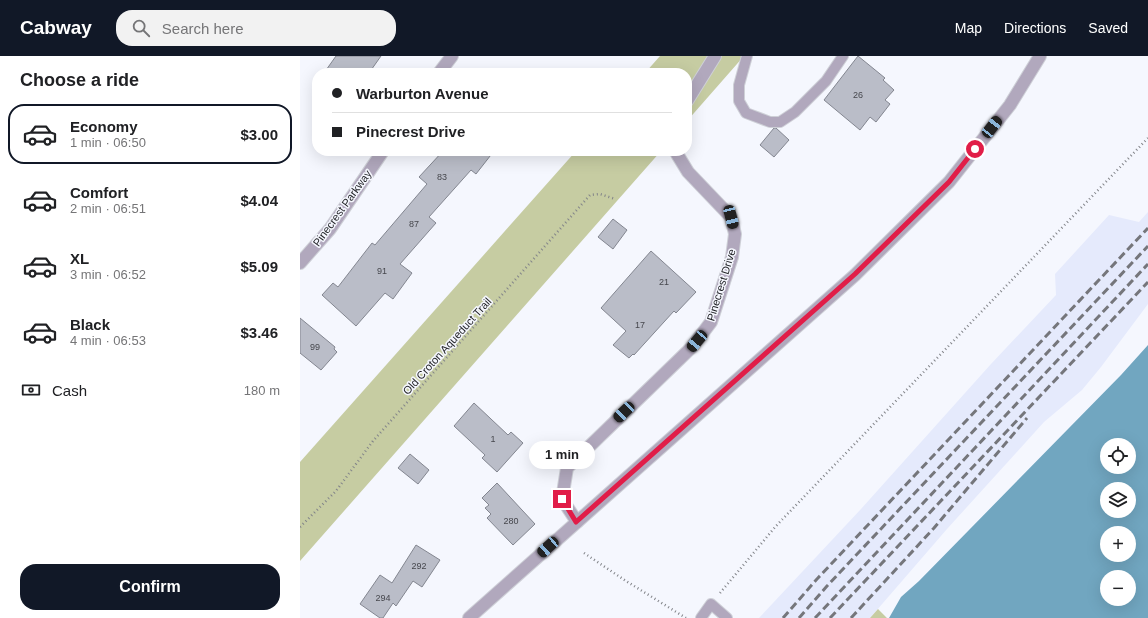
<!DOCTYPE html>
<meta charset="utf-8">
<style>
:root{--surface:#fff;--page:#f2f2f2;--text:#202124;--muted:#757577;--line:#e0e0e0;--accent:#111827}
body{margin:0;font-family:Helvetica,sans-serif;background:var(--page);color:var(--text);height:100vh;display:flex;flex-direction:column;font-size:15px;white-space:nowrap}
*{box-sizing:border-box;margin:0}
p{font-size:13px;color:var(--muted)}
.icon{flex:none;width:22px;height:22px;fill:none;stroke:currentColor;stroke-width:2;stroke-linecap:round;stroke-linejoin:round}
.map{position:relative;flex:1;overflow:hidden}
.sheet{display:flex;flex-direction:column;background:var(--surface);width:300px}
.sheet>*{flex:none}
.guide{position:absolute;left:12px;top:12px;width:380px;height:88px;border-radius:16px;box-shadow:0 4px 16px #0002;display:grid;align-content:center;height:88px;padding:0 20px;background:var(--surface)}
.controls{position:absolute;left:800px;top:382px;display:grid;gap:8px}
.controls a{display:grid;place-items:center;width:36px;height:36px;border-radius:50%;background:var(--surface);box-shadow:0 4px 16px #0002;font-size:20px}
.end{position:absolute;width:18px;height:18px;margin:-9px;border:5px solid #e11d48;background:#fff;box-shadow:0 0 0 2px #fff}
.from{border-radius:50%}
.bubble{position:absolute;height:28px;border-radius:14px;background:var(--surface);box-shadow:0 4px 16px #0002;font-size:13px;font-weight:600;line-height:28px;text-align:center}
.car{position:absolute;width:12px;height:24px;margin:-12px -6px;border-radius:5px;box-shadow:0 0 3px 1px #0007;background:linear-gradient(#222 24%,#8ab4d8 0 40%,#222 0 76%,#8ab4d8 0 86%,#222 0)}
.guide b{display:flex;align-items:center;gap:14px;height:38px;font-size:15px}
.guide b+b{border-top:1px solid var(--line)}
.guide i{width:10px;height:10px;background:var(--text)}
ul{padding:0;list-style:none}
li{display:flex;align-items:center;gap:12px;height:60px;margin:0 8px 6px;padding:0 12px;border:2px solid transparent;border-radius:16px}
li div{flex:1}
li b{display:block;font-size:15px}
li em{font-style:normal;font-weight:600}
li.selected{border-color:var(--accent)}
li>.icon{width:36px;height:36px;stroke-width:1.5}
h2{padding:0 20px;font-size:18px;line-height:48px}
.pay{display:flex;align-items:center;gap:10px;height:44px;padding:0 20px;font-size:15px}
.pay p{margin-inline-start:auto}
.primary-button{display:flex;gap:8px;margin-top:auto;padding:8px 20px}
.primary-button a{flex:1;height:46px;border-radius:16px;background:var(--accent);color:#fff;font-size:16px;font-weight:600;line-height:46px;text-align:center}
header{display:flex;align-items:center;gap:24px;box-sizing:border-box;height:56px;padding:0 20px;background:var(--accent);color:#fff}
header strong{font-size:19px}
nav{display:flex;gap:22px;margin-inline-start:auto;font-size:14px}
.search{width:280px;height:36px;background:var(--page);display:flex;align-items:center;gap:10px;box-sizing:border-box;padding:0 14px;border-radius:16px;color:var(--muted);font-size:15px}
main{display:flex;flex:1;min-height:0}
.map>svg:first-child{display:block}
</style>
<header>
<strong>Cabway</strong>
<div class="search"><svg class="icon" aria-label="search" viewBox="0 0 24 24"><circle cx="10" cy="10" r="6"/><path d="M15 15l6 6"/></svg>Search here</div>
<nav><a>Map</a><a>Directions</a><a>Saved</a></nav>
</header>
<main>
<section class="sheet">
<h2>Choose a ride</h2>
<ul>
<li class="selected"><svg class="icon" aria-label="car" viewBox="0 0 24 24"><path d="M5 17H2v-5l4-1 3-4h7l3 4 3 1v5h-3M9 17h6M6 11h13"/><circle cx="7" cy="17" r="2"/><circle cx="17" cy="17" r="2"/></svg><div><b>Economy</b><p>1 min · 06:50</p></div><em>$3.00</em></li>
<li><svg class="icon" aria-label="car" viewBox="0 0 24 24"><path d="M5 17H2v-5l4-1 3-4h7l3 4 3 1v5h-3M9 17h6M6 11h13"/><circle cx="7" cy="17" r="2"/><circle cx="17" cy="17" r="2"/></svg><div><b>Comfort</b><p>2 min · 06:51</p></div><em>$4.04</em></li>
<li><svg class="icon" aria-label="car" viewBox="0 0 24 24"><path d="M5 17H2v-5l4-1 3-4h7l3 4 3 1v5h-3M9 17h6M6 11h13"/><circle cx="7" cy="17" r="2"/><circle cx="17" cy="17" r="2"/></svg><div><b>XL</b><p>3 min · 06:52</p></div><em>$5.09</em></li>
<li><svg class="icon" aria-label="car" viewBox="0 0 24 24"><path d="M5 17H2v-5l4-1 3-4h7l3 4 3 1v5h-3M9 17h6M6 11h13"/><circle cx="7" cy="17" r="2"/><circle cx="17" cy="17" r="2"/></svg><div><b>Black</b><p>4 min · 06:53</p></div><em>$3.46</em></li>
</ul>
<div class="pay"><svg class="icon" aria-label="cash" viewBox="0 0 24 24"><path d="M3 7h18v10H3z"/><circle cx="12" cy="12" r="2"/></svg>Cash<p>180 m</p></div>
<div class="primary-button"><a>Confirm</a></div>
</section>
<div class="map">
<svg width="848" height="562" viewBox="0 0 848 562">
<rect width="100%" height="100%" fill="#f5f7fe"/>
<path fill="#e5eafc" d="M 848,156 L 848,248 L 801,311 L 782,334 L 744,366 L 647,473 L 570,562 L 459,562 L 561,453 L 691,308 L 756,239 L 755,218 L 809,159 L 839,166 Z"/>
<path fill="#c6cca2" d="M 360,0 L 444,0 L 387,65 L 387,17 L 345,17 Z
M 276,95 L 361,95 L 0,505 L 0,406 Z
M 578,553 L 587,562 L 570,562 Z"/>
<path fill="#71a6c0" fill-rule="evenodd" d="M 848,289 L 848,562 L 589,562 L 601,541 L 619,525 L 821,319 ZM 807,389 L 829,389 L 829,411 L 807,411 ZM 807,433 L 829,433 L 829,455 L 807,455 ZM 807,477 L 829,477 L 829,499 L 807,499 ZM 807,521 L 829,521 L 829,543 L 807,543 Z"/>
<path fill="#babdc8" stroke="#838690" d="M 36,0 L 81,0 L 69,17 L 24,17 Z
M 558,0 L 585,22 L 583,24 L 594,34 L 585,44 L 590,48 L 576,66 L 570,61 L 560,74 L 524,44 Z
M 474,72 L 476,72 L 489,84 L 474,101 L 460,89 Z
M 143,95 L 194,95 L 176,118 L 171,114 L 129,161 L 136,167 L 100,208 L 112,217 L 93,243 L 85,237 L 56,270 L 22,239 L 33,227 L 38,231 L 72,187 L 75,189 L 127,128 L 119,121 Z
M 313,163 L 327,174 L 313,193 L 298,181 Z
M 351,195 L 396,236 L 376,257 L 374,255 L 334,299 L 333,298 L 329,302 L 313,289 L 326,275 L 301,252 Z
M 0,262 L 35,291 L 34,293 L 37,296 L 21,314 L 0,297 Z
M 174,347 L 208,379 L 211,376 L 223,387 L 197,416 L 182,402 L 185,399 L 154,370 Z
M 110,398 L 129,414 L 118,428 L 98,412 Z
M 197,427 L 235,468 L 213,489 L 187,462 L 191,458 L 185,452 L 189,449 L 182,442 Z
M 116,489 L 140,504 L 122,531 L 113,525 L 96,550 L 93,547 L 83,562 L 80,562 L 60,548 L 80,519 L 92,527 Z"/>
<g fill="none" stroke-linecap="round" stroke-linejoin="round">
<defs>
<path id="service" d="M 447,0 L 439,29 L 439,45 L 446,57 L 470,66 L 480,66 L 495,56 L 526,25 L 543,0
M 401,562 L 411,548 L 427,562"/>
<path id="minor" d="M 139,17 L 152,0
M 387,45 L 415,0
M 0,207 L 30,173 L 83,95
M 277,466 L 262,443 L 267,412 L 392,291 L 411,266 L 432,201 L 435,178 L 431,161 L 388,116 L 377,98 L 377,95"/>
<path id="tertiary" d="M 169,562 L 555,219 L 649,126 L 710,49 L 740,0"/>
</defs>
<use href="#service" stroke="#ced0d7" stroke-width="12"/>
<use href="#minor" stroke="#ced0d7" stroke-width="14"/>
<use href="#tertiary" stroke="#ced0d7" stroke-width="14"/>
<path stroke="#828489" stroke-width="2.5" stroke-dasharray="1 3" stroke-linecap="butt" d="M 0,471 L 36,435 L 73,385 L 290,139 L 300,138 L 315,143
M 284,497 L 326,525 L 386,562
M 420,537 L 476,470 L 848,82"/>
<use href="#service" stroke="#b1a8bd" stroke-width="10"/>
<use href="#minor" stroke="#b1a8bd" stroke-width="12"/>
<use href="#tertiary" stroke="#b1a8bd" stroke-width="12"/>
<path stroke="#75767b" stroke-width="3" stroke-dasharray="8 4" stroke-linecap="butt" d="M 483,562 L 517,523 L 848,172
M 499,562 L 527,530 L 848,190
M 515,562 L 848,208
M 530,562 L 848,226
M 551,562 L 634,472 L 727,362"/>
</g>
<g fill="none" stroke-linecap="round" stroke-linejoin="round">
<path stroke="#e11d48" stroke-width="5" d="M 262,443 L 276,466 L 555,218 L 649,126 L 675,93"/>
</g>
<g text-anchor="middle" stroke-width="3" stroke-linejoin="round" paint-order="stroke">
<g font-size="9" fill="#46474d">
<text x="558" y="42">26</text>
<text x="142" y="124">83</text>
<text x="114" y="171">87</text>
<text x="82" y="218">91</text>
<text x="364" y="229">21</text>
<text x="340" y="272">17</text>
<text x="15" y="294">99</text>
<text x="193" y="386">1</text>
<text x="211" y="468">280</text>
<text x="119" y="513">292</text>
<text x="83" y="545">294</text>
</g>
<g font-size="11" fill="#1f2024" stroke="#f5f7fe">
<text transform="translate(42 152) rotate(-54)" y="4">Pinecrest Parkway</text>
<text transform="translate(421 229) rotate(-73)" y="4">Pinecrest Drive</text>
<text transform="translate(147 290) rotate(-48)" y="4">Old Croton Aqueduct Trail</text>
</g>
</g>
</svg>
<div class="controls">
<a><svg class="icon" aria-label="locate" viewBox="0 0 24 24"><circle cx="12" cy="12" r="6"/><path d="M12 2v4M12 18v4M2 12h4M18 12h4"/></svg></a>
<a><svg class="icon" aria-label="layers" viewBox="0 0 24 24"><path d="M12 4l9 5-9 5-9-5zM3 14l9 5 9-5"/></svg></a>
<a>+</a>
<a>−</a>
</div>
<i class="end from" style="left:675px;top:93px"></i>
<i class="end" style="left:262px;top:443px"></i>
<div class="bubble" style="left:229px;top:385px;width:66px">1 min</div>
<i class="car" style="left:692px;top:71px;rotate:38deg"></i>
<i class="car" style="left:431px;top:161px;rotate:166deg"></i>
<i class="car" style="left:397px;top:285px;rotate:220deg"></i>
<i class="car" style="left:324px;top:356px;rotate:226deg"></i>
<i class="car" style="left:248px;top:491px;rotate:228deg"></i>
<div class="guide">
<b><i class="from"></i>Warburton Avenue</b>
<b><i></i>Pinecrest Drive</b>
</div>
</div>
</main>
